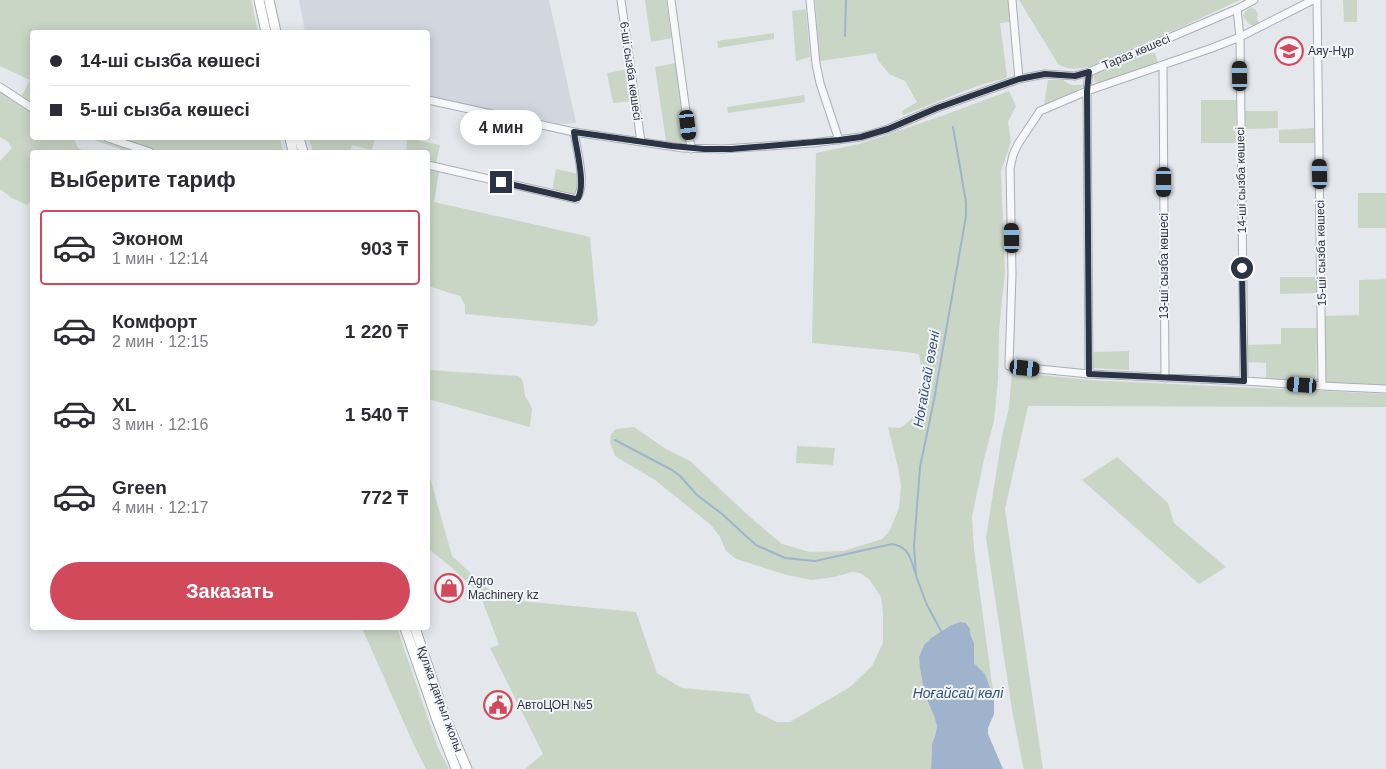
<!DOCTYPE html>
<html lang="ru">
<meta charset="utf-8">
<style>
:root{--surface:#fff;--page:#f7f7f7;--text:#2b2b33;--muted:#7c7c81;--line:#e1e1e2;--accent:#d1495b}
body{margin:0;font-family:Arial,sans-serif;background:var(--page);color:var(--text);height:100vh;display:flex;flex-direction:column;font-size:19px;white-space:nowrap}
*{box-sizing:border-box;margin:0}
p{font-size:16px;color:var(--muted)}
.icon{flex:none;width:28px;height:28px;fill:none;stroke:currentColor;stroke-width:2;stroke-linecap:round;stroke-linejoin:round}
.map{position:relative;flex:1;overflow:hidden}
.side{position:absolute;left:30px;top:150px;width:400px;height:480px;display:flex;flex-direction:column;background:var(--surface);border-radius:5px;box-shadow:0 2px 12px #0003}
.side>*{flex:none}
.hud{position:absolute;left:30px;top:30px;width:400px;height:110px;border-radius:5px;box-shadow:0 2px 12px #0003;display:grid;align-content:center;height:110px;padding:0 20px;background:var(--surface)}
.end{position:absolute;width:22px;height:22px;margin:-11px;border:6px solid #2b3445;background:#fff;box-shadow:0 0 0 2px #fff}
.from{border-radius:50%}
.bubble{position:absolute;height:35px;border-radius:18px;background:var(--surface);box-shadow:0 2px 12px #0003;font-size:16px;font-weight:700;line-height:35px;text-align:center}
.car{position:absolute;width:15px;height:30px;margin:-15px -8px;border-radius:6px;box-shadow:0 0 4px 1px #0007;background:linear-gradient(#222 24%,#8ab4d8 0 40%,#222 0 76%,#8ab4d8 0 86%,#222 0)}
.hud b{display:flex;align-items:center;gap:18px;height:48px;font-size:19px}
.hud b+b{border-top:1px solid var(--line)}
.hud i{width:12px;height:12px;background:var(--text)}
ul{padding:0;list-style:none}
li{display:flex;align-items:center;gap:15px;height:75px;margin:0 10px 8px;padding:0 10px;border:2px solid transparent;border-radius:5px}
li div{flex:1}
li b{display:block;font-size:19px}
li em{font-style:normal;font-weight:700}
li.on{border-color:var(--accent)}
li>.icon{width:45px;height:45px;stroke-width:1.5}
h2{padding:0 20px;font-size:22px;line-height:60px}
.button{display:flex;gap:10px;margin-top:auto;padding:10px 20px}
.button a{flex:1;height:58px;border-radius:30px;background:var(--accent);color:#fff;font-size:20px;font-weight:700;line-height:58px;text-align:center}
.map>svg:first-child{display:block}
</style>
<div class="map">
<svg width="1386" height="769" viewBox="0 0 1386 769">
<rect width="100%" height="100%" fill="#e4e7ec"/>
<path fill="#d2d6de" d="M 299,0 L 549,0 L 576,123 L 557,124 L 428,96 L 428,32 L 305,32 Z"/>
<path fill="#c9d6c5" d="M 0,0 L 251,0 L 258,32 L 32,32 L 32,138 L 280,138 L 283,152 L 128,152 L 88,138 L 74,139 L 78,148 L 86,152 L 32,152 L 32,201 L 27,205 L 12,198 L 0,189 L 0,161 L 12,148 L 8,142 L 0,137 L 0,91 L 18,103 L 30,80 L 0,66 Z
M 645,0 L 666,0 L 672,38 L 651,42 Z
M 815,0 L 1008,0 L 1010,22 L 1000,23 L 1007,76 L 1006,78 L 980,85 L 903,115 L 902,111 L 917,102 L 905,81 L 889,74 L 878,60 L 876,53 L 820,61 Z
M 1019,0 L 1240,0 L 1186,25 L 1091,66 C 1079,69 1069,71 1058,64 Z
M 1343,0 L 1357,0 L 1357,22 L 1344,22 Z
M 1252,8 L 1255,9 L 1258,14 L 1257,19 L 1260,24 L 1255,26 L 1249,24 L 1243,16 C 1244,12 1247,9 1252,8 Z
M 806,9 L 810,57 L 796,61 L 792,11 Z
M 774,33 L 774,39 L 718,48 L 717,41 Z
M 1155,53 L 1158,63 L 1099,83 L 1095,82 L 1093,75 L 1143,55 Z
M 676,63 L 688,144 L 666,141 L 655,67 Z
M 629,69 L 634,101 L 613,103 L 607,73 Z
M 1048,80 L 1063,80 L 1071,85 L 1084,85 L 1076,91 L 1044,105 Z
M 1009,91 L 1016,106 L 1008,122 L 1011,142 L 1001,171 L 1005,271 L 999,331 L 998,380 L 994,421 L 984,459 L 972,517 L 974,549 L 994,699 L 985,674 L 974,663 L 974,643 L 970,634 L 960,622 L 951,625 L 931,638 L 924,645 L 919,657 L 925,695 L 934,716 L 937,726 L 935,736 L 932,744 L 931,769 L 525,769 L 543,754 L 490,648 L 499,645 L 480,594 L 451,567 L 431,551 L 428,552 L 428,471 L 452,556 L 499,599 L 636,612 L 657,673 L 682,688 L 749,694 L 756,712 L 777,722 L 790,722 L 850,687 L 872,666 L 883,643 L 883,613 L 881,597 L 869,579 L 860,573 L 852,572 L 834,577 L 811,580 L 787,575 L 736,559 L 726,551 L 720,537 L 711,525 L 655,480 L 615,456 L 610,442 L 611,434 L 616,429 L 634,427 L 666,449 L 690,461 L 750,517 L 782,544 L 810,552 L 844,551 L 882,539 L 889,532 L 899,508 L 901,486 L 898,467 L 888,427 L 900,428 C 928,410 925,383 919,354 L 907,352 L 812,343 L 816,153 L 859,144 L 936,118 Z
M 804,95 L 805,102 L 728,113 L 727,107 Z
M 1201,100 L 1236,100 L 1236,143 L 1201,143 Z
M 1245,111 L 1278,111 L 1278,128 L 1245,129 Z
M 1314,128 L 1314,143 L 1279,143 L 1279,130 Z
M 309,138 L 375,138 L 372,150 L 352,145 L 350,152 L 313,152 Z
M 407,138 L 440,145 L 436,164 L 428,163 L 428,152 L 406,152 Z
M 428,169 L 439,172 L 434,202 L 590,237 L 598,321 L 594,326 L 465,314 L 465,305 L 460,296 L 428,286 Z
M 556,169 L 578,174 L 579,188 L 575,195 L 552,191 Z
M 1358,193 L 1386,193 L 1386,228 L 1358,228 Z
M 1280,277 L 1316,277 L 1316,293 L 1280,294 Z
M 1386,279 L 1386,385 L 1326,382 L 1325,316 L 1359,315 L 1359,280 Z
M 1281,328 L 1317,328 L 1316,381 L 1266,379 L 1266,363 L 1245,362 L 1245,345 L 1281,344 Z
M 1129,351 L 1129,370 L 1092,368 L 1093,352 Z
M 428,370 L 518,376 L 521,378 L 523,382 L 525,396 L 532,408 L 530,427 L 428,399 Z
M 1012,372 L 1089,380 L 1386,394 L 1386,407 L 1028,406 L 1005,509 L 1043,769 L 1024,769 L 1023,766 L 1012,710 L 986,538 L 1002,436 L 1009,407 Z
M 797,446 L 835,448 L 833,465 L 796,463 Z
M 1117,457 L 1168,503 L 1174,523 L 1226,567 L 1199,584 L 1082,480 Z
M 362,628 L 397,628 L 438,748 L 449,769 L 426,769 L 413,743 Z"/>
<path fill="#9fb4cc" d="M 960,622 L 966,623 L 970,629 L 970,634 L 974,643 L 974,663 L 985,674 L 994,699 L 994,714 L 988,728 L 988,734 L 1003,769 L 931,769 L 932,744 L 935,736 L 937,726 L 934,716 L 925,695 L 920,668 L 919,657 L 924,645 L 931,638 L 951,625 Z"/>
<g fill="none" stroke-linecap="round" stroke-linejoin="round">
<path stroke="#9fb4cc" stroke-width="2" d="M 845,36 L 846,0
M 615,440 L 672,470 L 680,476 L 697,495 L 722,514 L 756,545 L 785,558 L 815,561 L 892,544 C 909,547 910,557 915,572
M 941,631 L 927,605 L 916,576 L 914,546 L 920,467 L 934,400 L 966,216 L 966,202 L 953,127"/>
<defs>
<path id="minor" d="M 621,0 L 641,142
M 671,0 L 691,149
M 810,0 L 816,64 L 820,83 L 839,140
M 1012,0 L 1019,79
M 1313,0 L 1240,37 L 1212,48 L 1087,91 L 1040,111 L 1018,144 L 1013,155 L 1010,168 L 1012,274 L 1009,366 L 1089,374 L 1244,381 L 1322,386 L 1386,389
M 1317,0 L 1322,386
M 1237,9 L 1240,37 L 1244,381
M 1163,65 L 1165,378
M 1089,72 L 1087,91 L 1089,374
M 0,87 L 32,108
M 428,100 L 574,132 L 683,148 L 723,149 L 812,143 L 861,137 L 888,129 L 937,108 L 1019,79 L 1045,74 L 1075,76 L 1089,72 L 1237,9 L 1254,0
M 108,138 L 150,152
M 428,165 L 576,199 C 588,187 576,147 574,132"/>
<path id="major" d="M 259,0 L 266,32
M 269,0 L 276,32
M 290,138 L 293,152
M 299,138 L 303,152
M 405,628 L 437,720 L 456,769
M 415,628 L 445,717 L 467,769"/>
</defs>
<use href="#minor" stroke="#a9aeb7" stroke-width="9"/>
<use href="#major" stroke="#a3abb8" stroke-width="11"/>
<use href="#minor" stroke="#f7f8fa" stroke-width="7"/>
<use href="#major" stroke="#fff" stroke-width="9"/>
</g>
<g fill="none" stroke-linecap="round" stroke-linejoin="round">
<path stroke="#2b3445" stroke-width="6" d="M 501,182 L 575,199 L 578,198 C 586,184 576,148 574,132 L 672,146 L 704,149 L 731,149 L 839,140 L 861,137 L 888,129 L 937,108 L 1019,79 L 1045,74 L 1075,76 L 1089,72 L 1087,91 L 1089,374 L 1244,381 L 1242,268"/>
</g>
<defs>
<symbol id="school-ring" viewBox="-11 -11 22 22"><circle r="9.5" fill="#f4f6f9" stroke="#d1495b" stroke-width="1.5"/><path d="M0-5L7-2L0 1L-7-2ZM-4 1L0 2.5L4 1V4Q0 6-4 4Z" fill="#d1495b"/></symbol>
<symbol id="shop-ring" viewBox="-11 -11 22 22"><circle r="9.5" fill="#f4f6f9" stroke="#d1495b" stroke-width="1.5"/><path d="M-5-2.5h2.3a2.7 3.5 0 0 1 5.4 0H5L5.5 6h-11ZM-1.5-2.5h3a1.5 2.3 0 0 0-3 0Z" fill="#d1495b"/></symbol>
<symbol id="civic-ring" viewBox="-11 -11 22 22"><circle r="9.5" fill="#f4f6f9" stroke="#d1495b" stroke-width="1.5"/><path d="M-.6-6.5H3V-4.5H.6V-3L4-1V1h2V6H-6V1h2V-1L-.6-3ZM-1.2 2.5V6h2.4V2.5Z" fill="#d1495b"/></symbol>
</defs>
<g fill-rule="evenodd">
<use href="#school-ring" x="1273" y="35" width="32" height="32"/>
<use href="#shop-ring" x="433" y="572" width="32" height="32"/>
<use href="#civic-ring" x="482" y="689" width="32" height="32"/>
</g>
<g text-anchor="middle" stroke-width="4" stroke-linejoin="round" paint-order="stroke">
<g font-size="12" fill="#2b3445" stroke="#f4f6f9" text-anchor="start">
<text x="1308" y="55">Аяу-Нұр</text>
<text x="468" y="585">Agro<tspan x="468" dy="14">Machinery kz</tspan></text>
<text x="517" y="709">АвтоЦОН №5</text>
</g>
<g font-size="12" fill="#2b3445" stroke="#f4f6f9">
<text transform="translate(1136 52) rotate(-23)" y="4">Тараз көшесі</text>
<text transform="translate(631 71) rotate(82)" y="4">6-ші сызба көшесі</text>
<text transform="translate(1241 180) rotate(-91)" y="4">14-ші сызба көшесі</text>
<text transform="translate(1321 253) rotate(-91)" y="4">15-ші сызба көшесі</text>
<text transform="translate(1164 266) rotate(-90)" y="4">13-ші сызба көшесі</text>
<text transform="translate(440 699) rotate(70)" y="4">Құлжа даңғыл жолы</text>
</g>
<g font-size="14" font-style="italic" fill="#34527a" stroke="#f4f6f9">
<text transform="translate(926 379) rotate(-80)" y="5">Ноғайсай өзені</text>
<text x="958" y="698">Ноғайсай көлі</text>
</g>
</g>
</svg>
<i class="end from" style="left:1242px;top:268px"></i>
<i class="end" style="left:501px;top:182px"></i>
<div class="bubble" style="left:460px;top:110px;width:82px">4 мин</div>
<i class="car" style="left:1240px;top:76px;rotate:359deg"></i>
<i class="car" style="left:688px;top:125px;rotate:173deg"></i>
<i class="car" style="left:1320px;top:174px;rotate:359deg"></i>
<i class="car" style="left:1164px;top:182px;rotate:180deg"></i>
<i class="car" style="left:1012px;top:238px;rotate:359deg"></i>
<i class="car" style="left:1025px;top:368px;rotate:96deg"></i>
<i class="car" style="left:1302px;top:385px;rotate:274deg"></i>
<div class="hud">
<b><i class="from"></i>14-ші сызба көшесі</b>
<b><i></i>5-ші сызба көшесі</b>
</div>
<section class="side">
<h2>Выберите тариф</h2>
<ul>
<li class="on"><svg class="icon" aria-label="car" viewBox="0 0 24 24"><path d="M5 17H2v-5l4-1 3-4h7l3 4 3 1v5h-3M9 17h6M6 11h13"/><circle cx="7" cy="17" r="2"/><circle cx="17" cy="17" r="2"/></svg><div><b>Эконом</b><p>1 мин · 12:14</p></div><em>903 ₸</em></li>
<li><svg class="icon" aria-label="car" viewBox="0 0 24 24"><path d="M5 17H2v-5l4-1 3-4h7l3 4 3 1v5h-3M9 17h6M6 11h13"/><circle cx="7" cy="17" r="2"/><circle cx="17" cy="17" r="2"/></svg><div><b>Комфорт</b><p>2 мин · 12:15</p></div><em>1 220 ₸</em></li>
<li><svg class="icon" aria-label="car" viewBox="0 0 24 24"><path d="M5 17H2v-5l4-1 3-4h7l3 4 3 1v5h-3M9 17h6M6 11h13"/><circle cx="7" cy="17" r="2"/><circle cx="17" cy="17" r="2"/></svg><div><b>XL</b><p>3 мин · 12:16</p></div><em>1 540 ₸</em></li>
<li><svg class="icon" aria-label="car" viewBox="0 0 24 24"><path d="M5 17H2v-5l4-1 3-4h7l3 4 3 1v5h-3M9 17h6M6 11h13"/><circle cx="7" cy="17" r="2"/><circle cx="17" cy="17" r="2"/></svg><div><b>Green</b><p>4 мин · 12:17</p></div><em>772 ₸</em></li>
</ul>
<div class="button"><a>Заказать</a></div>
</section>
</div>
